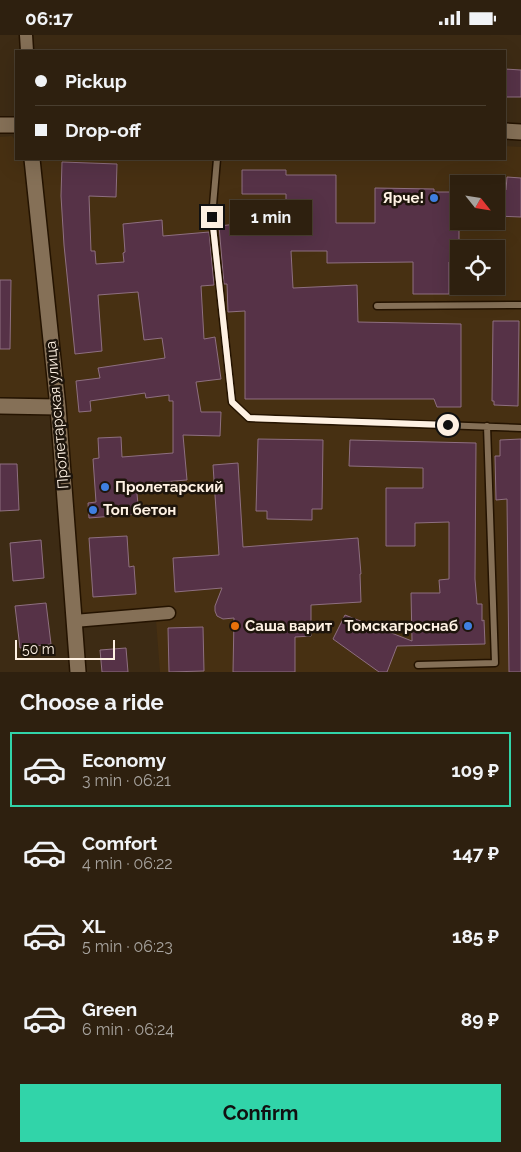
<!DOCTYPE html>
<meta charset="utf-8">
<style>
:root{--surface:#2e200f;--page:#362818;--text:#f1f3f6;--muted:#a7a39e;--line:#493e2f;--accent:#31d4a9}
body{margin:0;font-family:Raleway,sans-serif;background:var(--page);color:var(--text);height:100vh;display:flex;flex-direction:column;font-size:19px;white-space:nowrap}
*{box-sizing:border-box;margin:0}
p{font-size:16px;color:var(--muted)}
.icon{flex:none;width:28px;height:28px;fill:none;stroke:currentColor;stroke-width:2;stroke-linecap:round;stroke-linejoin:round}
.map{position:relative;height:637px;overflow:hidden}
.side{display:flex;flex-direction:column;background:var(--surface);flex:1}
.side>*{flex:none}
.top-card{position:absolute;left:15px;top:15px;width:491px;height:110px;border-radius:0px;box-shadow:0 5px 20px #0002,0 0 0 1px var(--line);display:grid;align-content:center;height:110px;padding:0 20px;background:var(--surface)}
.needle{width:32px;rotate:120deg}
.fabs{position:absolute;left:450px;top:140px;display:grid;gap:10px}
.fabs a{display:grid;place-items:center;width:55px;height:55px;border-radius:0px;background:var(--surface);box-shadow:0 5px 20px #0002,0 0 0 1px var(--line);font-size:25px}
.scale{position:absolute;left:15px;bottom:12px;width:100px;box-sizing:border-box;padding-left:5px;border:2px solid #fef1e3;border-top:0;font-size:14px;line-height:18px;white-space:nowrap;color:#fef1e3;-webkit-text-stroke:4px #1e150c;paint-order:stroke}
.end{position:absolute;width:22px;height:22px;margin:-11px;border:6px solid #fef1e3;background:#111;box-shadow:0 0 0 2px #111}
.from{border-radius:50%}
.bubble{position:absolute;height:35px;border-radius:0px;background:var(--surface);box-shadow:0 5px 20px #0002,0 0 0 1px var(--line);font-size:16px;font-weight:700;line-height:35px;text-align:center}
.top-card b{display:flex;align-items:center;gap:18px;height:48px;font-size:19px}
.top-card b+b{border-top:1px solid var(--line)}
.top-card i{width:12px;height:12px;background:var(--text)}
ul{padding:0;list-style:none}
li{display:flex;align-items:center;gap:15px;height:75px;margin:0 10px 8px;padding:0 10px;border:2px solid transparent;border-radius:0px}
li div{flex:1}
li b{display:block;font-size:19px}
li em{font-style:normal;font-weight:700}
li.on{border-color:var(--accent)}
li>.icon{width:45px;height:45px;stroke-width:1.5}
h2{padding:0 20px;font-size:22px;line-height:60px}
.primary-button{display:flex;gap:10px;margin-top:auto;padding:10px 20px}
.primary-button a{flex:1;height:58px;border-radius:0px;background:var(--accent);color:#111;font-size:20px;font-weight:700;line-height:58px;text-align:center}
.status{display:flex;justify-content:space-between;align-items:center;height:35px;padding:0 25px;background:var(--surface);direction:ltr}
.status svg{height:14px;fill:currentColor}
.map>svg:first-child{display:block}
</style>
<div class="status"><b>06:17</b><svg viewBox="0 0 49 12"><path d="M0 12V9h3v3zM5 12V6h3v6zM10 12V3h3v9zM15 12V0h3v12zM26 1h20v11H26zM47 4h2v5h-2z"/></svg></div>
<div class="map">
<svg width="521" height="637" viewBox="0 0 521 637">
<rect width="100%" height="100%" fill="#3d2b14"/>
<path fill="#473012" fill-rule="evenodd" d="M 12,101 L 16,106 L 16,124 L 25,124 L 51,363 L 0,362 L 0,102 Z
M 505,111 L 521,112 L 521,637 L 160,637 L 156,585 L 80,592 L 39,124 L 505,124 ZM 459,149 L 496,149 L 496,186 L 459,186 ZM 459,214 L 496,214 L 496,251 L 459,251 Z"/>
<path fill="#563247" stroke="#8e6f80" d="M 505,34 L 521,35 L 521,62 L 505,62 Z
M 62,127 L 117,129 L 116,162 L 89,161 L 91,216 L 95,216 L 96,229 L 124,227 L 123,218 L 125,217 L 123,189 L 162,185 L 163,201 L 209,197 L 214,250 L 201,251 L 204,304 L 215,302 L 221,344 L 196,347 L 201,377 L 221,377 L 220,401 L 183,400 L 187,445 L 136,449 L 139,479 L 89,483 L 88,468 L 96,467 L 93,424 L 99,423 L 98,403 L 121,402 L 122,422 L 173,418 L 173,366 L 169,366 L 169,360 L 146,363 L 145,358 L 90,366 L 91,376 L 79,377 L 76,346 L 100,343 L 98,333 L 165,323 L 162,303 L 144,305 L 138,257 L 98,260 L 102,316 L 75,319 L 64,210 L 61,161 Z
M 242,135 L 286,135 L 286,140 L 336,140 L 336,188 L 375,188 L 375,153 L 434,154 L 434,157 L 459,157 L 459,227 L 449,227 L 449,259 L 413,259 L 413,227 L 327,228 L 327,216 L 291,216 L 293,253 L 357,250 L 358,287 L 461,289 L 461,372 L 437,372 L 434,364 L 245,364 L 245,276 L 228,277 L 227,249 L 224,249 L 219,191 L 237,189 L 236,177 L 248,176 L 248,186 L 286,183 L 286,159 L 242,159 Z
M 507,142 L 521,143 L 521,182 L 496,181 L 497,154 L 506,155 Z
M 0,245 L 11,245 L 10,314 L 0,314 Z
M 493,286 L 519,286 L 518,371 L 494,370 L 494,366 L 492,366 Z
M 258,404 L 323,405 L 322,474 L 312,474 L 312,485 L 267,484 L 267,476 L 256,476 Z
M 521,404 L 521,637 L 509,637 L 507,464 L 496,465 L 495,421 L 500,421 L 500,405 Z
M 350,405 L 476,408 L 475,544 L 477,569 L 482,569 L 482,586 L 484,585 L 485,609 L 397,611 L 387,637 L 379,637 L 333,604 L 345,580 L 412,606 L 411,558 L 440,558 L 439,545 L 449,544 L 449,487 L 415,488 L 415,511 L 386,511 L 386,453 L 423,453 L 423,433 L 349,431 Z
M 238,428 L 243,512 L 358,503 L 361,539 L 360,539 L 361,567 L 311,570 L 311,601 L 295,602 L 295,637 L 233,637 L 234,583 L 223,584 L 217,581 L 215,576 L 215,571 L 222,553 L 175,557 L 173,523 L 219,520 L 213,430 Z
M 0,429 L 17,429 L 19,475 L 0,476 Z
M 127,501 L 129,532 L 134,531 L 136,559 L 93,562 L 89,503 Z
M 41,505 L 44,543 L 13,546 L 10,508 Z
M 46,568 L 51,609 L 20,613 L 15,571 Z
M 203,592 L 204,636 L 169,637 L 168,593 Z
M 126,613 L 128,637 L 102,637 L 100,615 Z"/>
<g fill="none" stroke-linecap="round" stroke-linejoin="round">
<defs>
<path id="lane" d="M 217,124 L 212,182 L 232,367 L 249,383 L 521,393
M 377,271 L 521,270
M 418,630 L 495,628 L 487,391"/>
<path id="street" d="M 26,0 L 27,16
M 74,586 L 169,578"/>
<path id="secondary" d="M 0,90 L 16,90
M 505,96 L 521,97
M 32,124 L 58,372 L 78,637
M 0,371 L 58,372"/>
</defs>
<use href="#lane" stroke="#241300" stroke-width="9"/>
<use href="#street" stroke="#241300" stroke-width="15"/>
<use href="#secondary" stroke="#241300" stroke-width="18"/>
<use href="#lane" stroke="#857057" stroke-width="6"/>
<use href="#street" stroke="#857057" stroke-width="12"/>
<use href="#secondary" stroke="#857057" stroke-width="15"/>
</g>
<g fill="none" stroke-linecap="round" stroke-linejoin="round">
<path stroke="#fef1e3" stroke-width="6" d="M 212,182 L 232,367 L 249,383 L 448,390"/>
</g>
<g fill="#3f7fe0" stroke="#1e150c" stroke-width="2">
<circle cx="434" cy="163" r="5"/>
<circle cx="105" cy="452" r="5"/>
<circle cx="93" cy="475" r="5"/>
<circle cx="468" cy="591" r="5"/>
</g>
<circle fill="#e8710a" stroke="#1e150c" stroke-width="2" cx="235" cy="591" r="5"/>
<g text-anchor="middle" stroke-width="5" stroke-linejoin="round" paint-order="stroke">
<g font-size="15" font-weight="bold" fill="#fef1e3" stroke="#1e150c" text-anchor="start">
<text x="424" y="168" text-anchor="end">Ярче!</text>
<text x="115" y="457">Пролетарский</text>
<text x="103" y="480">Топ бетон</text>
<text x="245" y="596">Саша варит</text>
<text x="458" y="596" text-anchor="end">Томскагроснаб</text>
</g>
<g font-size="15" fill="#fef1e3" stroke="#1e150c">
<text transform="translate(57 380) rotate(-95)" y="5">Пролетарская улица</text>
</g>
</g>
</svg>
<div class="fabs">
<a><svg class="needle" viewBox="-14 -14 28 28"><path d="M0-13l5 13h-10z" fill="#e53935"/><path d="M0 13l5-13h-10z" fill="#a7a39e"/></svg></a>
<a><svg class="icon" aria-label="locate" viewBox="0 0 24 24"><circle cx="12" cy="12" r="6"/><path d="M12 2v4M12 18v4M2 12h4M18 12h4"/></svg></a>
</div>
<div class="scale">50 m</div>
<i class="end from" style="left:448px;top:390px"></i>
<i class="end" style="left:212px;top:182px"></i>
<div class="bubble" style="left:230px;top:165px;width:82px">1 min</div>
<div class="top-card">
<b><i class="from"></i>Pickup</b>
<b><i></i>Drop-off</b>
</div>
</div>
<section class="side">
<h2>Choose a ride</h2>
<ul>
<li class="on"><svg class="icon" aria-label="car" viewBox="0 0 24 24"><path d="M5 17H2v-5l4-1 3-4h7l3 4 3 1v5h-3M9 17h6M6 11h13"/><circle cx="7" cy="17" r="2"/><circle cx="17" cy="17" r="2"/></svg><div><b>Economy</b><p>3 min · 06:21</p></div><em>109 ₽</em></li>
<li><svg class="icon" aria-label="car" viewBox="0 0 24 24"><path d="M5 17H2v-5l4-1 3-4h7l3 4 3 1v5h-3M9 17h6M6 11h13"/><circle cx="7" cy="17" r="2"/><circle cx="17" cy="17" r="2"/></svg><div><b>Comfort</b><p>4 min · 06:22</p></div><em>147 ₽</em></li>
<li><svg class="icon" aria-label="car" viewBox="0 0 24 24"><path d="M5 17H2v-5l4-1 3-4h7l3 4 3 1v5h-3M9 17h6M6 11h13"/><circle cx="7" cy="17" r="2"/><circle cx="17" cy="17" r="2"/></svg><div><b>XL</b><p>5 min · 06:23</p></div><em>185 ₽</em></li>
<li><svg class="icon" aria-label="car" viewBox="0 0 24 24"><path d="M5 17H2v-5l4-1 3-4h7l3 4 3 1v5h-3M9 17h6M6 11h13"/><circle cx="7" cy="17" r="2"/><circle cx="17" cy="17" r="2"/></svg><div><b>Green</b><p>6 min · 06:24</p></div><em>89 ₽</em></li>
</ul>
<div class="primary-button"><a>Confirm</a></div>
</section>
